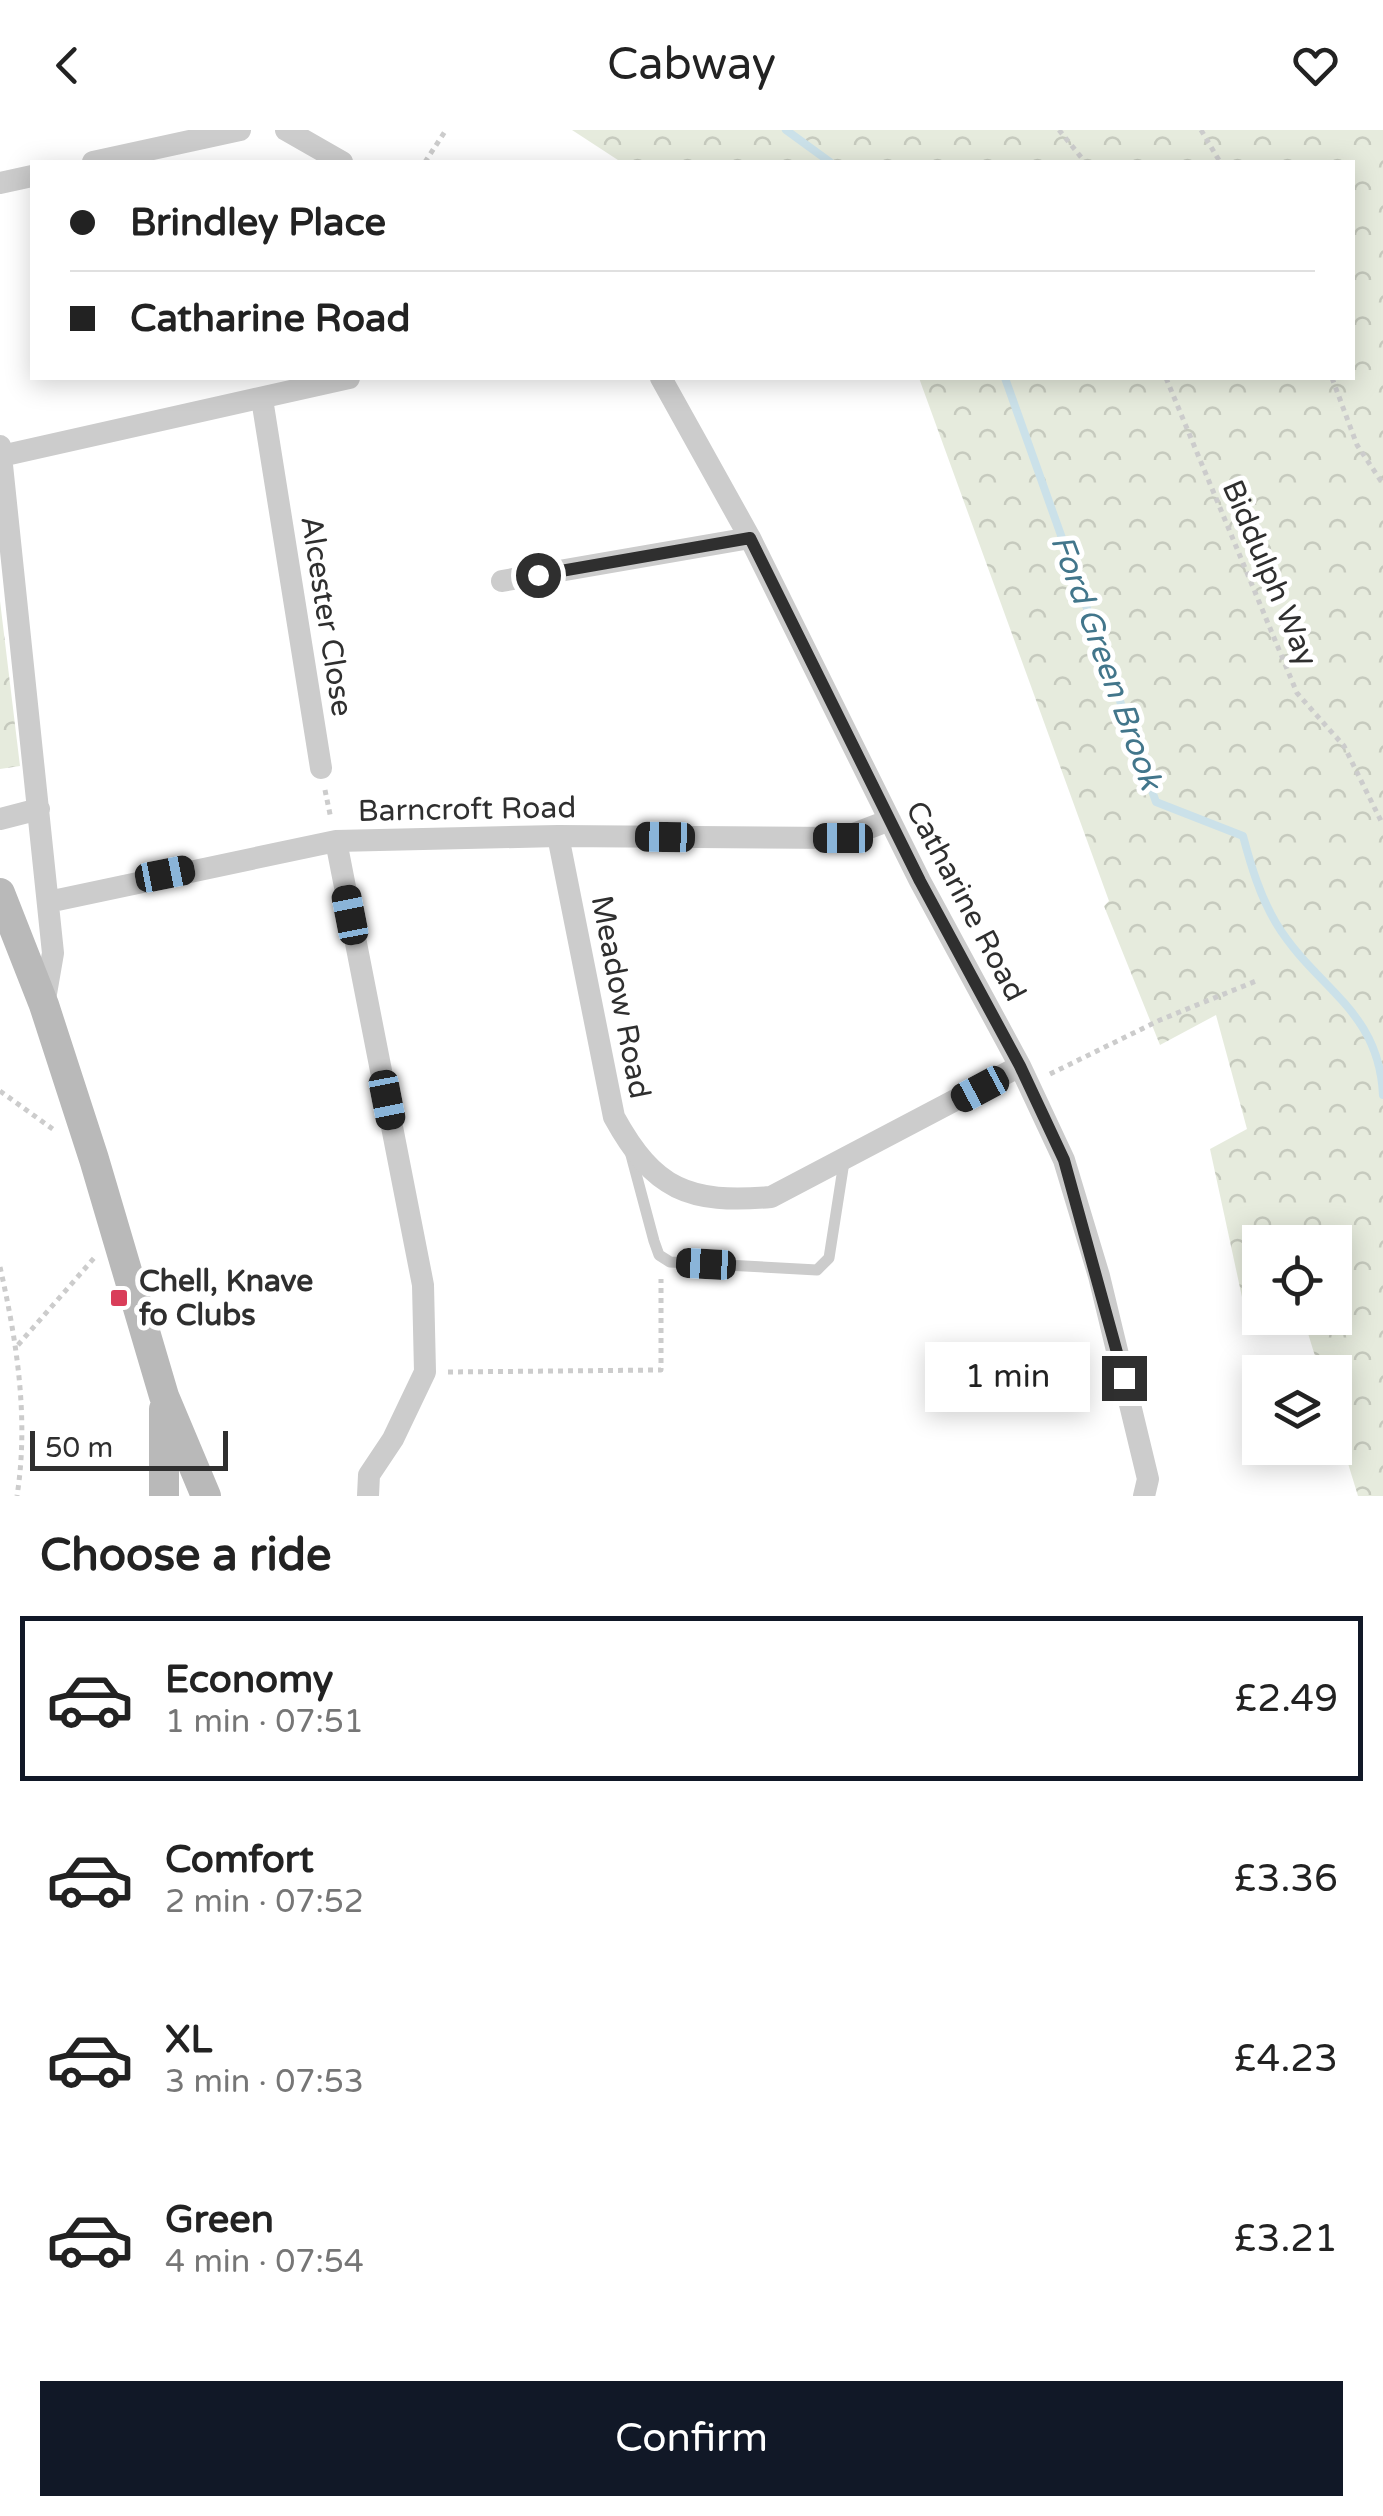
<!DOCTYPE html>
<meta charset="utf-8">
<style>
:root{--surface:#fff;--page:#f2f2f2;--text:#222;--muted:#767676;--line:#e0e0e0;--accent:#111827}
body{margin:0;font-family:"Varela Round",sans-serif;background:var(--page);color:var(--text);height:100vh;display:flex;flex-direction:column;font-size:38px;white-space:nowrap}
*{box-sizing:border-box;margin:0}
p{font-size:32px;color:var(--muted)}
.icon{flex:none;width:55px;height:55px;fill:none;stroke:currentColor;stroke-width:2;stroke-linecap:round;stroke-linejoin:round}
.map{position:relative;height:1366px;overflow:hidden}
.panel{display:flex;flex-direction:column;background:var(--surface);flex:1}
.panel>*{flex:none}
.top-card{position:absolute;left:30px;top:30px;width:1325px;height:220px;border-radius:0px;box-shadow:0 5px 25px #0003;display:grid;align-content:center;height:220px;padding:0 40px;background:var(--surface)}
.tools{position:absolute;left:1242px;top:1095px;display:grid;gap:20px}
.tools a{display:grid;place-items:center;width:110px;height:110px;border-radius:0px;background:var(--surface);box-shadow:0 5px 25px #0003;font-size:50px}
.scale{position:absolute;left:30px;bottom:25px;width:198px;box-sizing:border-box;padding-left:10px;border:5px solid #2f2f2f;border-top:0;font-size:28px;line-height:35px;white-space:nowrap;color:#2f2f2f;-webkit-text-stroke:8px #fff;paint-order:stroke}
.end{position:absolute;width:45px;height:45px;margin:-22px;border:12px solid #2f2f2f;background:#fff;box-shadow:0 0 0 5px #fff}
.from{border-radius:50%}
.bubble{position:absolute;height:70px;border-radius:0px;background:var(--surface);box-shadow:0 5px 25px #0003;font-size:32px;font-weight:600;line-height:70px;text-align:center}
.car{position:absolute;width:30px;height:60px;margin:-30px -15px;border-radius:12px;box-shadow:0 0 8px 2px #0007;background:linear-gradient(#222 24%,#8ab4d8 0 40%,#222 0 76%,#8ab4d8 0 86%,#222 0)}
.top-card b{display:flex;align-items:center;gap:35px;height:95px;font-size:38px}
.top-card b+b{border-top:2px solid var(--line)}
.top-card i{width:25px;height:25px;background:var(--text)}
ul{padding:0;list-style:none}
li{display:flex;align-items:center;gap:30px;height:165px;margin:0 20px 15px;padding:0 20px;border:5px solid transparent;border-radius:0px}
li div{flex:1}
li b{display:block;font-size:38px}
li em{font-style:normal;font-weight:600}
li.current{border-color:var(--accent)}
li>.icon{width:90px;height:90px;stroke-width:1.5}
h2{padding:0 40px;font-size:45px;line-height:120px}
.primary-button{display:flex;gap:20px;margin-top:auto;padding:20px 40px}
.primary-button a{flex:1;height:115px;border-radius:0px;background:var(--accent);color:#fff;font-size:40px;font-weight:600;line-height:115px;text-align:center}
header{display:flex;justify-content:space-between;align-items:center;height:130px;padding:0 40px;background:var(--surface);font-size:45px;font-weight:600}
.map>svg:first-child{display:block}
</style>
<header><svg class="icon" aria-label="back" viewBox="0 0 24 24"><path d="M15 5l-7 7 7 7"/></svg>Cabway<svg class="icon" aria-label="heart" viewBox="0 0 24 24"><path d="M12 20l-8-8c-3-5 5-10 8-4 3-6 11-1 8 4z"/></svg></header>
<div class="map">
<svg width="1383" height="1366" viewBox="0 0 1383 1366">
<defs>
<pattern id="park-crowns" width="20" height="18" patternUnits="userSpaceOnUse" patternTransform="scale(2.5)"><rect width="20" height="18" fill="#e6ebdd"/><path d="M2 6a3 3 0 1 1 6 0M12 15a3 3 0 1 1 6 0" fill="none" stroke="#c6cabe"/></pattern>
</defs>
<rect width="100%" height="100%" fill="#fff"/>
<path fill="url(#park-crowns)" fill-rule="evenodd" d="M 572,0 L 1383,0 L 1383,1366 L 1358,1366 L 1335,1291 L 1335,1242 L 1320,1242 L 1306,1197 L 1250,1204 L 1210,1019 L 1247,999 L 1216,885 L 1160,915 L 1104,776 L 1109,771 L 919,248 L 1352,248 L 1352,32 L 621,32 ZM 1260,1112 L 1335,1112 L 1335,1188 L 1260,1188 Z
M 0,471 L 20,636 L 0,639 Z"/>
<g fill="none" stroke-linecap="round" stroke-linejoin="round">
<path stroke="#cbe1e9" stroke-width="8" d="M 786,0 L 830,32
M 1005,248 L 1156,672 L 1243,706 C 1251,736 1260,766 1276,793 C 1315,858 1379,879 1383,965"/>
<path stroke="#ccc" stroke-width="5" stroke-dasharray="5 5" stroke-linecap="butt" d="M 1059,0 L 1085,32
M 1201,0 L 1220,32
M 425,32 L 446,0
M 1166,248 L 1297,563 L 1344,616 L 1383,695
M 1332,248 L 1357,315 L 1383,354
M 325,660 L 331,689
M 1050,944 L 1160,890 L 1256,851
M 0,961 L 54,1000
M 0,1137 C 17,1212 29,1289 17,1366
M 18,1215 L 95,1127
M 448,1242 L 661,1240 L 661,1149"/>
<path stroke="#ccc" stroke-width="11" d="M 631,1025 L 654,1111 L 659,1125 L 670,1132 L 817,1140 L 829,1128 L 844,1032"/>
<path stroke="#ccc" stroke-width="22" d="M 286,0 L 342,32
M 93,32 L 240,0
M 0,53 L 32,46
M 661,248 L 750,408 L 920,751 L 1020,936 L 1064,1030 L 1099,1146 L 1148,1349 L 1144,1366
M 262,269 L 321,638
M 0,316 L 53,823 L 44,875
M 1,326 L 349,248
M 502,451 L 750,408
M 0,689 L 39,679
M 558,706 L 614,987 C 654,1060 689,1074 771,1067 L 1020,936
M 336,711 L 423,1155 L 425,1242 L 393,1309 L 369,1345 L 368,1366
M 48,772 L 336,711 L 558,706 L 843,708 L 890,690"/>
<path stroke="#b9b9b9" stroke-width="30" d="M 0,763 L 44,875 L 94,1029 L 164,1266 L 206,1366
M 164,1279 L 164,1366"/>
</g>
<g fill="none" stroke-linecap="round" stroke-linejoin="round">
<path stroke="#2f2f2f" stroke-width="12" d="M 538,445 L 750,408 L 920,751 L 1020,936 L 1064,1030 L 1124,1248"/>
</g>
<rect fill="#d93d59" stroke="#fff" stroke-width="4" x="109" y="1158" width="20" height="20" rx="5"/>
<g text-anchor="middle" stroke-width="10" stroke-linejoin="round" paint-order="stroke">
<g font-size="30" fill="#2f2f2f" stroke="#fff">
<text transform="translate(1270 443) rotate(67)" y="10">Biddulph Way</text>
<text transform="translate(327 486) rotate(81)" y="10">Alcester Close</text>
<text transform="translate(467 679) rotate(-1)" y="10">Barncroft Road</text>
<text transform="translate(966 771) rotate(62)" y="10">Catharine Road</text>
<text transform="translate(621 867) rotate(79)" y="10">Meadow Road</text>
</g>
<g font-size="30" font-weight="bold" fill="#2f2f2f" stroke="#fff" text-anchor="start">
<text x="139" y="1161">Chell, Knave<tspan x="139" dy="34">fo Clubs</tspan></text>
</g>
<g font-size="32" font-style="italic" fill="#42768b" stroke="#fff">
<text transform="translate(1107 532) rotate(70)" y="11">Ford Green Brook</text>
</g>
</g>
</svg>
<div class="tools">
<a><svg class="icon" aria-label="locate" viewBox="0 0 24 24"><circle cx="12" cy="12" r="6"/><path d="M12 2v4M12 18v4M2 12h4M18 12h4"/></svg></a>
<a><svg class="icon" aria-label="layers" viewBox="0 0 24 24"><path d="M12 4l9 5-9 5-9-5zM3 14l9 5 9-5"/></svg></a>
</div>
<div class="scale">50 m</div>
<i class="end from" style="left:538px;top:445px"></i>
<i class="end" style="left:1124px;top:1248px"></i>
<div class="bubble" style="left:925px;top:1212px;width:165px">1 min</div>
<i class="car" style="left:665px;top:707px;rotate:271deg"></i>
<i class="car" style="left:843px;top:708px;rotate:270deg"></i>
<i class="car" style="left:165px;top:744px;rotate:79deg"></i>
<i class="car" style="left:350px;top:785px;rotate:349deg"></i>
<i class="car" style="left:980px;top:959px;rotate:242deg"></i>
<i class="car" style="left:387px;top:970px;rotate:169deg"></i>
<i class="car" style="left:706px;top:1134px;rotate:273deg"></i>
<div class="top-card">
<b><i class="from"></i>Brindley Place</b>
<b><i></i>Catharine Road</b>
</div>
</div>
<section class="panel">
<h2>Choose a ride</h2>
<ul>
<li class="current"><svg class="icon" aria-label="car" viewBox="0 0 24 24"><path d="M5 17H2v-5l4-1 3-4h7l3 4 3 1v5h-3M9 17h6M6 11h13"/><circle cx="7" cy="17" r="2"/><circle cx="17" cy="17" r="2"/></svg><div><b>Economy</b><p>1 min · 07:51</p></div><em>£2.49</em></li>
<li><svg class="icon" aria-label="car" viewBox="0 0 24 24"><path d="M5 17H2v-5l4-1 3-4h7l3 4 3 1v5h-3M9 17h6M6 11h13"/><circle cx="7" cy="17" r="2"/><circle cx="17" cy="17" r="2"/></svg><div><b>Comfort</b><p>2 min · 07:52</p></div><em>£3.36</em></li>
<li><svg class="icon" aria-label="car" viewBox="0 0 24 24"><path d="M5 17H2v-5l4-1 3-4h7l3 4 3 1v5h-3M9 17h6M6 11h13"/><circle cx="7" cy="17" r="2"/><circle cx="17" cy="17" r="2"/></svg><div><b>XL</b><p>3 min · 07:53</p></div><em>£4.23</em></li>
<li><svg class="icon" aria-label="car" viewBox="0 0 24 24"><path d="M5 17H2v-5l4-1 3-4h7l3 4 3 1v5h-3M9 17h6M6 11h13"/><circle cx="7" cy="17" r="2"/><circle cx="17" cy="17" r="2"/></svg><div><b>Green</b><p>4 min · 07:54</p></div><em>£3.21</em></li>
</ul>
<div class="primary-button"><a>Confirm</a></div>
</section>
